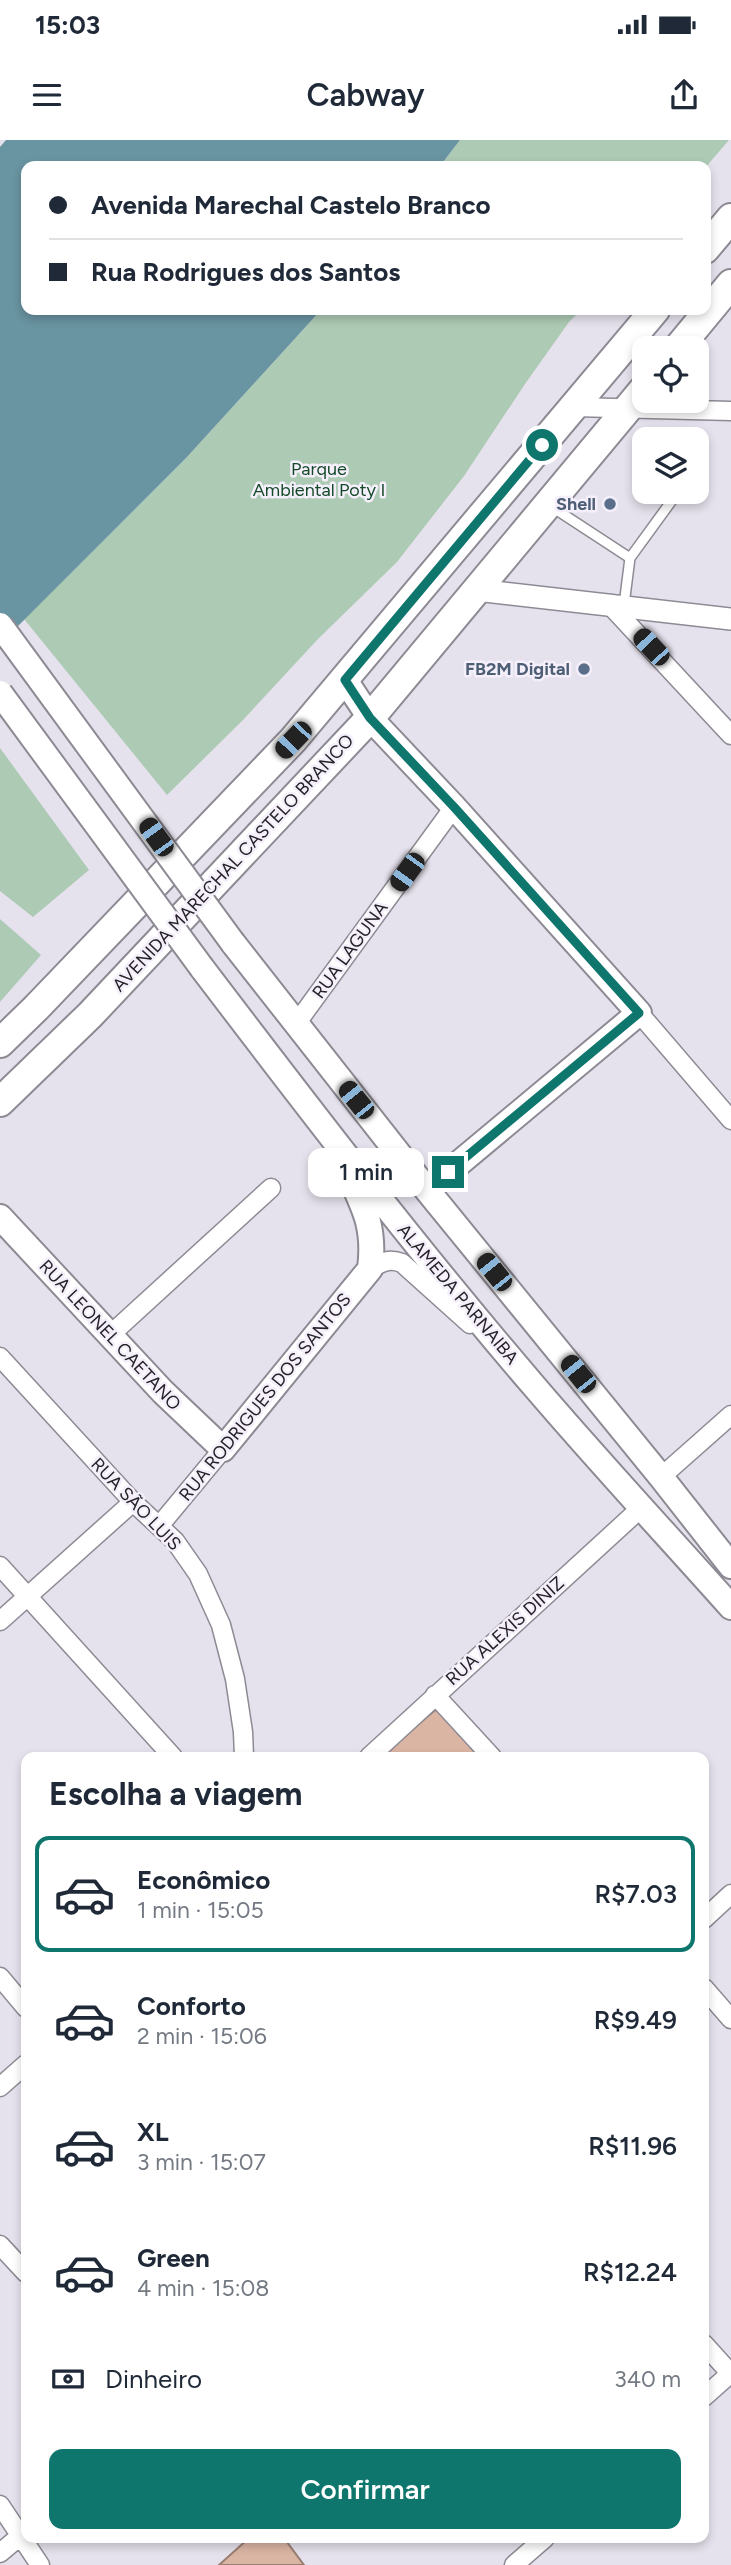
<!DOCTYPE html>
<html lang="pt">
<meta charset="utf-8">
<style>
:root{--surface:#fff;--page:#f2f2f3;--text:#1f2937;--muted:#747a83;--line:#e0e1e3;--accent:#0f766e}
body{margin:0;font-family:Figtree,sans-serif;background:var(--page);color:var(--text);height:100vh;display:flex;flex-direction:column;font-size:26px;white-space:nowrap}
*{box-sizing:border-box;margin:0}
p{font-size:23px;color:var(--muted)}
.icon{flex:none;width:38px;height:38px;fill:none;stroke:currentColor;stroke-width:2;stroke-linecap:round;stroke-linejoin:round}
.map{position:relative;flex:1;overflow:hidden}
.panel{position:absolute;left:21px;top:1612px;width:688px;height:791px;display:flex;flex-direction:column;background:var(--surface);border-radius:14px;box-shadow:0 4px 10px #0003}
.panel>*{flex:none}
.banner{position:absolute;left:21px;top:21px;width:690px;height:154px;border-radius:14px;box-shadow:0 4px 10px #0003;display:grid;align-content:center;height:154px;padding:0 28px;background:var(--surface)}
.buttons{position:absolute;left:632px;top:196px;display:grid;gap:14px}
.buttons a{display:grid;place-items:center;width:77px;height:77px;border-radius:14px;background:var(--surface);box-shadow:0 4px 10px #0003;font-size:35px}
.end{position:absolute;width:32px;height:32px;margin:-16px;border:9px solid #0f766e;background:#fff;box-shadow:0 0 0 4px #fff}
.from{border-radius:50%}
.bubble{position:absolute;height:49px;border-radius:14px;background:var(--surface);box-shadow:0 4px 10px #0003;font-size:23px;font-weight:600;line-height:49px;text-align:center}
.car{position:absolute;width:21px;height:42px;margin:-21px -10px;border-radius:9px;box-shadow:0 0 5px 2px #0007;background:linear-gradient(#222 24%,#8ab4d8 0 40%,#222 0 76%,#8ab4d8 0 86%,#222 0)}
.banner b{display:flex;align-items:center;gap:24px;height:66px;font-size:26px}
.banner b+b{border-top:2px solid var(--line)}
.banner i{width:18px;height:18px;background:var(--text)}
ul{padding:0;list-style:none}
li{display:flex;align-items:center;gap:21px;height:116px;margin:0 14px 10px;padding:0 14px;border:4px solid transparent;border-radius:14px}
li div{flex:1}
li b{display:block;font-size:26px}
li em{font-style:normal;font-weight:600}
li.selected{border-color:var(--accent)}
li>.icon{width:63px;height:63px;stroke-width:1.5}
h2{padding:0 28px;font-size:32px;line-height:84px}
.pay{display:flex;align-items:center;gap:18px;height:77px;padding:0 28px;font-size:26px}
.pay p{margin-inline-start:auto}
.action{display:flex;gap:14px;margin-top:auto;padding:14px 28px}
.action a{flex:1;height:80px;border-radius:14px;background:var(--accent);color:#fff;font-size:28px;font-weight:600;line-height:80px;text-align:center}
.status{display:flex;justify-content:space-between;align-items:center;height:49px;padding:0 35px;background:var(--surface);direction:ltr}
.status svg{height:19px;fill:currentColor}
header{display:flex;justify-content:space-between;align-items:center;height:91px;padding:0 28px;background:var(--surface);font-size:32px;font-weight:600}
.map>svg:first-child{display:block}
</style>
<div class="status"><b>15:03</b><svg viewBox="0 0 49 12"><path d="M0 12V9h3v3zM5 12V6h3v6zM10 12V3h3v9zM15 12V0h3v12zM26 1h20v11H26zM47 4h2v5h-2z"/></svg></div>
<header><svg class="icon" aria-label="menu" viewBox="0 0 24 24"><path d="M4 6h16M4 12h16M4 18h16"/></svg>Cabway<svg class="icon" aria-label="share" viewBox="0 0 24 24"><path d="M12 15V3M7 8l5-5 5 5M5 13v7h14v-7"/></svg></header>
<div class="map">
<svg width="731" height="2425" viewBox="0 0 731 2425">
<rect width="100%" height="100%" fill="#e6e2ed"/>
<path fill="#adcab4" d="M 460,0 L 729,0 L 705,28 L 440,26 Z
M 321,170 L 581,170 L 569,182 L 525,244 L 464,336 L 397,422 L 318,499 L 243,580 L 167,655 L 24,479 L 187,317 Z
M 0,608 L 89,730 L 33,777 L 0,751 Z
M 0,779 L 41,815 L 0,862 Z"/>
<path fill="#6994a1" d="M 6,0 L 460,0 L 440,26 L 26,26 L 26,170 L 321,170 L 187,317 L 0,504 L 0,7 Z"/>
<path fill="#dbb5a4" stroke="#997f73" stroke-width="2" d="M 439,1567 L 478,1614 L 475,1617 L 379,1617 Z
M 249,2398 L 284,2398 L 304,2425 L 219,2425 Z"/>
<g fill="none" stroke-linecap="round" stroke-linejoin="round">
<defs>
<path id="service" d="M 552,367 L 630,418
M 624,465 L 630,418 L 678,352"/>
<path id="minor" d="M 574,267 L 731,271
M 611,466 L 731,595
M 639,873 L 731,980
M 296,884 L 454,667
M 370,1129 C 382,1122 389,1118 402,1123 L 470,1184
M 109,1196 L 271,1048
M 0,1217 L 133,1362 L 175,1401 L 198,1434 L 221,1485 L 235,1539 L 243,1592 L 244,1617
M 661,1337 L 731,1275
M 160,1385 L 223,1309
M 0,1426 L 173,1617
M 0,1481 L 133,1362
M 435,1555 L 492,1617
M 369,1617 L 642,1367
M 704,1779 L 731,1754
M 0,1837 L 26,1868
M 704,1848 L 731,1879
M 0,1947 L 26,1924
M 0,2105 L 26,2133
M 704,2204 L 731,2234
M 704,2257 L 731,2233
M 0,2365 L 40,2425
M 0,2413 L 26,2391
M 514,2425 L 545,2398"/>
<path id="tertiary" d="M 476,450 L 731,479"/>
<path id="secondary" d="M 345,540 L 370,578 L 454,667 L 639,873 L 427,1050
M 233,803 L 427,1050 L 661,1337 L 731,1426
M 202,828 C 310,970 418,1111 534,1246 C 598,1321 665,1393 731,1467
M 0,1077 L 163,1252 L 223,1309 L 370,1129 C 375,1090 366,1071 350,1037"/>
<path id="primary" d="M 705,109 L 731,78
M 678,208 L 731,144
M 0,903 L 36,868 L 293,600 L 655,170
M 0,962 L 90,875 L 370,578 L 644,249"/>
</defs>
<use href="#service" stroke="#8e8a94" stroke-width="12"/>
<use href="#minor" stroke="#8e8a94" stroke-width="21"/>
<use href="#tertiary" stroke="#8e8a94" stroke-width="24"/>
<use href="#secondary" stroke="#8e8a94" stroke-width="28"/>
<use href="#primary" stroke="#8e8a94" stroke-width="32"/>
<use href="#service" stroke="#fff" stroke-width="9"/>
<use href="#minor" stroke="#fff" stroke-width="18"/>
<use href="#tertiary" stroke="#fff" stroke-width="21"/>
<use href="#secondary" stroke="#fff" stroke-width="24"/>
<use href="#primary" stroke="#fff" stroke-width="28"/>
<defs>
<path id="secondary-bridge" d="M 0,485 L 233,803
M 0,553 L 202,828"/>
</defs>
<use href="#secondary-bridge" stroke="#8e8a94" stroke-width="28" stroke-linecap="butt"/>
<use href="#secondary-bridge" stroke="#fff" stroke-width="24"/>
</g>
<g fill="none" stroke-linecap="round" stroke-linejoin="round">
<path stroke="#0f766e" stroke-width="9" d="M 448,1032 L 639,873 L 454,667 L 370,578 L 345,540 L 542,305"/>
</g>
<g fill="#5c6f8a" stroke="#f4effa" stroke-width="2.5">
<circle cx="610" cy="364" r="7"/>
<circle cx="584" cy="529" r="7"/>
</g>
<g text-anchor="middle" stroke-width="5" stroke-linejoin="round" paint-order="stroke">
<g font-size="18" fill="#144a28" stroke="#f4effa">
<text x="319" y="335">Parque<tspan x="319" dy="21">Ambiental Poty I</tspan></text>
</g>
<g font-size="18" font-weight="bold" fill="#4e5e75" stroke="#f4effa" text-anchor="end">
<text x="596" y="370">Shell</text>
<text x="570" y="535">FB2M Digital</text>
</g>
<g font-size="18" fill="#252327" stroke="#f4effa">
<text transform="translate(233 723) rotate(-47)" y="6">AVENIDA MARECHAL CASTELO BRANCO</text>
<text transform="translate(350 810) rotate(-54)" y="6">RUA LAGUNA</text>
<text transform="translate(458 1154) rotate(50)" y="6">ALAMEDA PARNAIBA</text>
<text transform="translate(110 1195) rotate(47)" y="6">RUA LEONEL CAETANO</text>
<text transform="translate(265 1257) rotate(-51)" y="6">RUA RODRIGUES DOS SANTOS</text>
<text transform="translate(136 1364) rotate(46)" y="6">RUA SÃO LUIS</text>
<text transform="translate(505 1491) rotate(-42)" y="6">RUA ALEXIS DINIZ</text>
</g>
</g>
</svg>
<div class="buttons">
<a><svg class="icon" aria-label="locate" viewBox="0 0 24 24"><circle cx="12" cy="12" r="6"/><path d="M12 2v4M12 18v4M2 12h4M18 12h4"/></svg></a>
<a><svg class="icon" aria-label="layers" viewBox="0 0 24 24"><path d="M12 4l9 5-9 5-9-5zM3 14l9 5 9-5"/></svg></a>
</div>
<i class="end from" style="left:542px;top:305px"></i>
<i class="end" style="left:448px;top:1032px"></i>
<div class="bubble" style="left:308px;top:1008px;width:116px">1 min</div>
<i class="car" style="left:651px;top:507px;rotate:317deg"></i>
<i class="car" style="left:293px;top:600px;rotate:224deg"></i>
<i class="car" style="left:156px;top:697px;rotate:324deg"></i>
<i class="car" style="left:407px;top:732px;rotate:216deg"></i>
<i class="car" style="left:356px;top:960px;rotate:321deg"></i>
<i class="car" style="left:494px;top:1132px;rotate:321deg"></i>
<i class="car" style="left:578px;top:1234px;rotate:321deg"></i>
<div class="banner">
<b><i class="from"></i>Avenida Marechal Castelo Branco</b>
<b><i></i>Rua Rodrigues dos Santos</b>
</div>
<section class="panel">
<h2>Escolha a viagem</h2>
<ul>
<li class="selected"><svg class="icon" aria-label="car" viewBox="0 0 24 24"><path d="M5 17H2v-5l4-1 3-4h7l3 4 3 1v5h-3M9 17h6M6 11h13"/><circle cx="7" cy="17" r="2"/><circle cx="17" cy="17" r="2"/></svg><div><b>Econômico</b><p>1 min · 15:05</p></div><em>R$7.03</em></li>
<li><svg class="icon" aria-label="car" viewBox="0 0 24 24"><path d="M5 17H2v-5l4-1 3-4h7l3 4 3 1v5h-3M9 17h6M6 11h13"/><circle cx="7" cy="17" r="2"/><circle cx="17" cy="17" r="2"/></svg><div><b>Conforto</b><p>2 min · 15:06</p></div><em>R$9.49</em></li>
<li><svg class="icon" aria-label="car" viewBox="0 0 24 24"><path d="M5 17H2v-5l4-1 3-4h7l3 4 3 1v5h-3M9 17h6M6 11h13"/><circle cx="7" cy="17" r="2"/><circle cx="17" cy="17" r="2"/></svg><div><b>XL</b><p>3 min · 15:07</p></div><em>R$11.96</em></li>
<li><svg class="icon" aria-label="car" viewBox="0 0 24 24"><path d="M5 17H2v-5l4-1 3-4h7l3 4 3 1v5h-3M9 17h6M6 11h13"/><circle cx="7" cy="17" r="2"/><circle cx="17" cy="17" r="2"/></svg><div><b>Green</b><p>4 min · 15:08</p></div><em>R$12.24</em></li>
</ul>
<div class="pay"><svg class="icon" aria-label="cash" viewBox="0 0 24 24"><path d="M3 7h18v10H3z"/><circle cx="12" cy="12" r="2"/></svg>Dinheiro<p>340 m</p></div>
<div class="action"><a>Confirmar</a></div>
</section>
</div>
